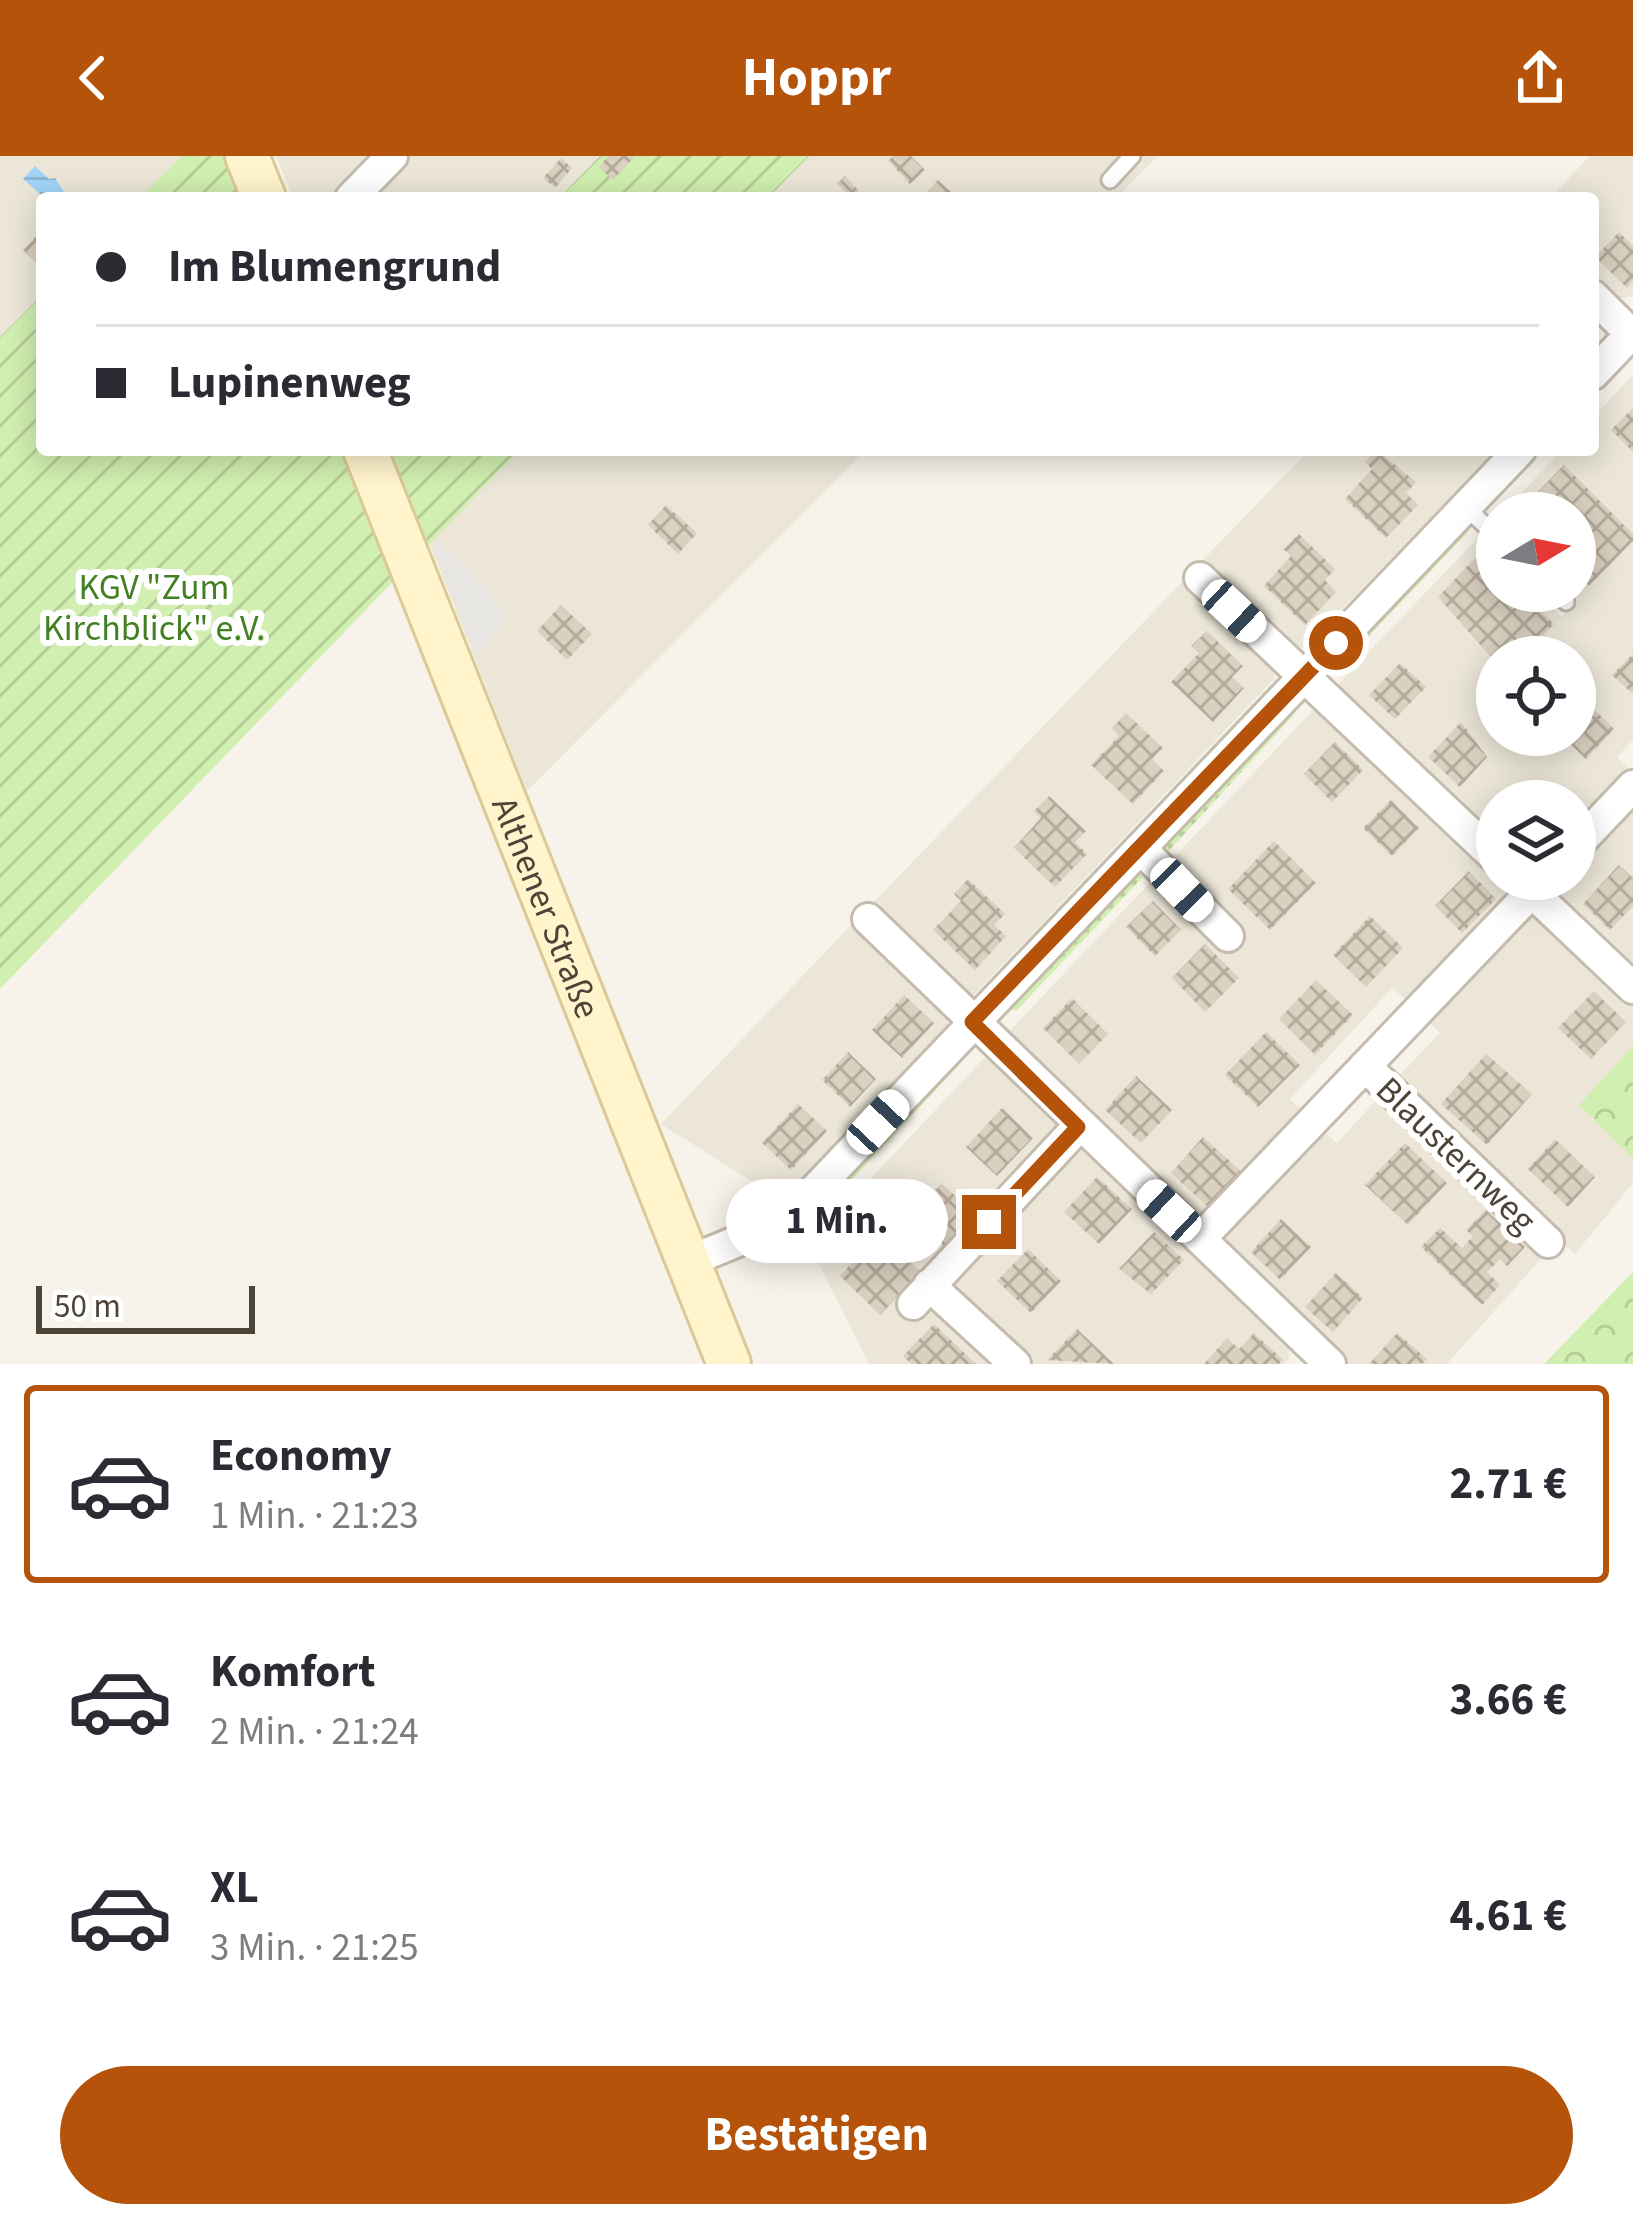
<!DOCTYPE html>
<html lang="de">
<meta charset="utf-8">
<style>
:root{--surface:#fff;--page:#f2f2f3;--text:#2b2b33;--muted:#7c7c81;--line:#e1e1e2;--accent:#b45309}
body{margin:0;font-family:"Source Sans 3",sans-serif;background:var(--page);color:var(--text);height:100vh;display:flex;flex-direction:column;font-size:45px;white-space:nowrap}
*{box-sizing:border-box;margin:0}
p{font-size:39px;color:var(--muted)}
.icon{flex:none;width:66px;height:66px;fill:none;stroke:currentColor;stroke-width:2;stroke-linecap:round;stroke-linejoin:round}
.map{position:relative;height:1208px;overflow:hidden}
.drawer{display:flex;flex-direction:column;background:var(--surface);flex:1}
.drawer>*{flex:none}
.banner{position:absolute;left:36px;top:36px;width:1563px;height:264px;border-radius:12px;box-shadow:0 6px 30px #0003;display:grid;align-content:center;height:264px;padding:0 60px;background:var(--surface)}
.needle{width:78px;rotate:80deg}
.controls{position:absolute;left:1476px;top:336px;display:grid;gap:24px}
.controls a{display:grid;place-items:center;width:120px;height:120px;border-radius:50%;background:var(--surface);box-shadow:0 6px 30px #0003;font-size:60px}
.scale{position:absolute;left:36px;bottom:30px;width:219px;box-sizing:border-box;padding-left:12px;border:6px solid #4c4437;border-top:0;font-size:33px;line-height:42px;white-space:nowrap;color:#4c4437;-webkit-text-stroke:9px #fff;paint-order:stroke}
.end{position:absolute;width:54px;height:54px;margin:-27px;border:15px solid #b45309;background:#fff;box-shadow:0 0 0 6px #fff}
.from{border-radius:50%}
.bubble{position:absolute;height:84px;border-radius:42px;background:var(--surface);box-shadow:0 6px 30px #0003;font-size:39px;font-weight:700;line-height:84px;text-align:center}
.car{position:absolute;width:36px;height:72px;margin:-36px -18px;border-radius:15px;box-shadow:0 0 9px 3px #0007;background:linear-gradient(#fff 24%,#345 0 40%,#fff 0 76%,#345 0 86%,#fff 0)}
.banner b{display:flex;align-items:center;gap:42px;height:114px;font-size:45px}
.banner b+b{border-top:3px solid var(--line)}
.banner i{width:30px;height:30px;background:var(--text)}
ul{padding:21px 0 0;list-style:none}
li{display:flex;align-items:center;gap:36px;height:198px;margin:0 24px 18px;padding:0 36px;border:6px solid transparent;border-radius:12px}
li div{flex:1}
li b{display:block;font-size:45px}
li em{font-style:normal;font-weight:700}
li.on{border-color:var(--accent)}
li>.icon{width:108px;height:108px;stroke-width:1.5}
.primary-button{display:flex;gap:24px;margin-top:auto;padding:24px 60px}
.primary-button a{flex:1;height:138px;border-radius:72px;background:var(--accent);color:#fff;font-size:48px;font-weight:700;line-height:138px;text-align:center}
header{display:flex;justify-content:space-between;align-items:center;height:156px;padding:0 60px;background:var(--accent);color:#fff;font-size:54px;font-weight:700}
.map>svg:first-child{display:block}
</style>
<header><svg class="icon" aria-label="back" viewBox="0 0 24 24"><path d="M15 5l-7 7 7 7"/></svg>Hoppr<svg class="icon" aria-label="share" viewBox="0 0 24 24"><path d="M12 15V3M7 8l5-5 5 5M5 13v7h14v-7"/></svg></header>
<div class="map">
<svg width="1633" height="1208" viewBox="0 0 1633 1208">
<defs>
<pattern id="grass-dots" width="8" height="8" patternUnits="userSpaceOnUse" patternTransform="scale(3)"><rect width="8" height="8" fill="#d1efb0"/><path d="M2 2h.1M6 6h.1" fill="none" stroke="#b5ce98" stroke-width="1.8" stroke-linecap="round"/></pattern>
<pattern id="forest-crowns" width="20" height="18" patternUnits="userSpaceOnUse" patternTransform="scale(3)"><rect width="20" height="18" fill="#d1efb0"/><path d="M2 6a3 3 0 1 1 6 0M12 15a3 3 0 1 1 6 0" fill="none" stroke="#b5ce98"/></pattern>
<pattern id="garden-furrows" width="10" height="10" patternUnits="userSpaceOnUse" patternTransform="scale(3)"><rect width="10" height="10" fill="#d1efb0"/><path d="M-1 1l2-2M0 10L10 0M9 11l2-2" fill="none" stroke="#b5ce98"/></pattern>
<pattern id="water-rules" width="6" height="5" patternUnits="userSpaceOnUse" patternTransform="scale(3)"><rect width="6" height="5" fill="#a2d3f8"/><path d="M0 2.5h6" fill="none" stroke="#8db6d5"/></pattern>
<pattern id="building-cross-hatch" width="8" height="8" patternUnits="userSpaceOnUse" patternTransform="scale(3)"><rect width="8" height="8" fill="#dad0bf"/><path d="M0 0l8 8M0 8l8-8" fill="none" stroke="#b3aa9c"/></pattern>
</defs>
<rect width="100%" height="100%" fill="#f7f3eb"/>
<path fill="#ebe6d8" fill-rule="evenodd" d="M 0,0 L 182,0 L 140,42 L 42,42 L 42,139 L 0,181 Z
M 276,0 L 1158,0 L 1116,42 L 293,42 Z
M 1590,0 L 1633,0 L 1633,140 L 1614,143 L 1593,123 L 1593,42 L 1550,42 Z
M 1633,219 L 1633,584 L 1617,601 L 1633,617 L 1575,678 L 1575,645 L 1497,645 L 1497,687 L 1334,532 L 1479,381 L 1497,398 L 1497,435 L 1535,435 L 1562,461 L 1578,444 L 1570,435 L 1575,435 L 1575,357 L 1502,357 L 1562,294 L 1593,294 L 1593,261 ZM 1497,501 L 1575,501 L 1575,579 L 1497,579 Z
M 393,294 L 866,294 L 527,635 Z
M 1309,294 L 1496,294 L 1304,492 L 1291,490 L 1201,406 Z
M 1185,423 L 1274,507 L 1274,523 L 973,840 L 963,841 L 871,749 Z
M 1318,549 L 1503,723 L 1506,750 L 1411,848 L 1392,832 L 1290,943 L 1304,957 L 1208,1058 L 1190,1058 L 1004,881 Z
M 1633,645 L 1633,816 L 1559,745 L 1557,725 L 1575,723 L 1575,706 Z
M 1543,761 L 1633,848 L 1633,890 L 1579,949 L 1633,1002 L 1633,1027 L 1575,1098 L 1394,925 L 1440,877 L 1424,861 L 1520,763 Z
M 854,766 L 947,858 L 948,876 L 784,1046 L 661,968 Z
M 989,897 L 1055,961 L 1058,981 L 916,1130 L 1000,1208 L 869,1208 L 809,1088 Z
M 1380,940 L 1546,1097 L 1447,1208 L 1348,1208 L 1226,1093 L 1225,1074 L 1321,973 L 1337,987 Z
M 1089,993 L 1289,1185 L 1289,1202 L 1284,1208 L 1029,1208 L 955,1139 L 952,1119 L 1072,994 Z"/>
<path fill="url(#grass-dots)" d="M 1459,374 L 1470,374 L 1349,501 L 1337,501 Z
M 1297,544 L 1293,560 L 1164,700 L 1157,692 Z
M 1139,716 L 1146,718 L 1017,854 L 1004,854 Z
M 959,902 L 959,909 L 831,1046 L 825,1039 Z"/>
<path fill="url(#forest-crowns)" d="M 1633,890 L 1633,1002 L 1579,949 Z
M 1633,1116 L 1633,1208 L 1544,1208 Z"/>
<path fill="url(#garden-furrows)" d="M 182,0 L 228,0 L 245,42 L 140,42 Z
M 600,0 L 809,0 L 768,42 L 559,42 Z
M 42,139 L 42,294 L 520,294 L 0,833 L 0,181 Z"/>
<path fill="#e8e6e2" d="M 438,384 L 510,460 L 476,498 L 434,390 Z"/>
<path fill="url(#water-rules)" d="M 35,10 L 49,23 L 55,22 L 65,37 L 60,42 L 45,42 L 23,23 Z"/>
<path fill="url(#building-cross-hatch)" d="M 608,0 L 635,0 L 613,24 L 599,11 Z
M 893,0 L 911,0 L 925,14 L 910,28 L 888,5 Z
M 561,2 L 572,12 L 555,32 L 543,22 Z
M 845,20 L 859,35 L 852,42 L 837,28 Z
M 938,24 L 958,42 L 921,42 Z
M 1619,76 L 1633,90 L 1633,125 L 1627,132 L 1595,101 Z
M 39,77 L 42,102 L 37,107 L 23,94 Z
M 1633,252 L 1633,296 L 1611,274 Z
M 1377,294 L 1416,326 L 1406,337 L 1418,349 L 1386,382 L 1345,343 L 1372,313 L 1365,306 Z
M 1564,309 L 1633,378 L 1633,385 L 1589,430 L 1575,416 L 1575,357 L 1520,354 Z
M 666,349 L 697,377 L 678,398 L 648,369 Z
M 1299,378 L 1335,413 L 1325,424 L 1336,436 L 1305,469 L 1264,430 L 1291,400 L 1283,393 Z
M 1480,397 L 1497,413 L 1497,435 L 1519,435 L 1554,468 L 1523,501 L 1497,501 L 1497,508 L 1438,441 Z
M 561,449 L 592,478 L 567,504 L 537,475 Z
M 1207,475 L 1243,510 L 1232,521 L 1244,532 L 1213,566 L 1171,526 L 1199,497 L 1191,490 Z
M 1633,498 L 1633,538 L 1612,519 Z
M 1400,507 L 1426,531 L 1395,563 L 1369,539 Z
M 1588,547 L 1614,573 L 1586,603 L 1561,579 L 1575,579 L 1575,561 Z
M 1126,557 L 1163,592 L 1152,603 L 1164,615 L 1133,648 L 1091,609 L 1119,580 L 1112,572 Z
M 1461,566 L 1487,601 L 1460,631 L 1428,601 Z
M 1335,586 L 1363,614 L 1332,646 L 1304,618 Z
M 1049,640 L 1086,675 L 1075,686 L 1087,698 L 1055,731 L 1014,692 L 1041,662 L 1034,655 Z
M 1391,644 L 1419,672 L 1392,700 L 1363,672 Z
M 1274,685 L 1316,727 L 1270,774 L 1228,733 Z
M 1619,709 L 1633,722 L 1633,750 L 1610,774 L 1583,748 Z
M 1469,715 L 1496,743 L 1462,777 L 1435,750 Z
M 968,723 L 1005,758 L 994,769 L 1006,780 L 975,814 L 933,774 L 961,745 L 954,738 Z
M 1153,745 L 1181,774 L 1155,800 L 1126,771 Z
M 1370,760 L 1403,792 L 1366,831 L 1333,799 Z
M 1205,788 L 1239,822 L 1205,856 L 1172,822 Z
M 1316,824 L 1353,859 L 1315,899 L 1279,863 Z
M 1594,835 L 1626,866 L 1591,903 L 1558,872 Z
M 904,839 L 934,867 L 902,902 L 872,874 Z
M 1072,842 L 1108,878 L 1079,908 L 1043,872 Z
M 1266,876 L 1300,909 L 1258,951 L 1225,919 Z
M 848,896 L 876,923 L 850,951 L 822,924 Z
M 1486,898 L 1532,938 L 1487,989 L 1441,948 Z
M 1136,920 L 1172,954 L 1141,987 L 1105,954 Z
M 798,948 L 827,975 L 791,1014 L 762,987 Z
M 1002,952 L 1033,982 L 997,1020 L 966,991 Z
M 1203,981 L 1242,1016 L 1209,1052 L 1171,1017 Z
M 1555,983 L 1595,1021 L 1568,1051 L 1528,1013 Z
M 1405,987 L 1447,1027 L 1408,1069 L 1365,1029 Z
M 1097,1021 L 1132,1053 L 1099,1088 L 1064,1056 Z
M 942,1028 L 974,1057 L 944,1090 L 908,1058 Z
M 1486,1054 L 1525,1091 L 1507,1110 L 1500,1103 L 1487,1116 L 1500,1129 L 1482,1149 L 1421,1091 L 1440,1072 L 1462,1092 L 1473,1080 L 1466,1074 Z
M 1281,1063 L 1311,1091 L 1280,1124 L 1251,1096 Z
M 1154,1076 L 1184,1104 L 1151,1138 L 1119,1113 Z
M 887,1085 L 921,1116 L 880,1159 L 840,1120 L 860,1098 L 868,1106 Z
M 1028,1093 L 1061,1125 L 1031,1157 L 997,1125 Z
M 1336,1117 L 1363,1142 L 1333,1176 L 1305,1151 Z
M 934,1168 L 976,1208 L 911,1208 L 903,1200 Z
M 1077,1173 L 1114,1208 L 1047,1204 Z
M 1254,1177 L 1283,1204 L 1279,1208 L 1204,1208 L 1227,1182 L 1239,1193 Z
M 1397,1177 L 1427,1203 L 1422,1208 L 1369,1208 Z"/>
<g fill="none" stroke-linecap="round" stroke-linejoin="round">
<defs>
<path id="service" d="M 1110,24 L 1132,0
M 1466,351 L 1497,381
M 1554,435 L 1566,446"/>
<path id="minor" d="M 351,42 L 392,0
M 1593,140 L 1633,180
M 1593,218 L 1633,176
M 1200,422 L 1497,703
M 1575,691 L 1633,630
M 1141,693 L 1228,780
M 1518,723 L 1633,832
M 868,763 L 1330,1208
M 1365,910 L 1548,1086
M 1200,1083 L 1544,723
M 687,1106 L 784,1066 L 1520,294
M 929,1129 L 1015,1208
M 913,1148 L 1078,971"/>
<g id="secondary">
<path d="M 247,0 L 264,42"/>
<path id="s1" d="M 365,294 L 729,1208"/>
</g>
</defs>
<use href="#service" stroke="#c4bcac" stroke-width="21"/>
<use href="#minor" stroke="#c4bcac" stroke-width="36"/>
<use href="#secondary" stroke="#dbca96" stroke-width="48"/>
<use href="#service" stroke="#fff" stroke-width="15"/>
<use href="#minor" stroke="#fff" stroke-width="30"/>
<use href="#secondary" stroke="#fff4cc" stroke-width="42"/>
</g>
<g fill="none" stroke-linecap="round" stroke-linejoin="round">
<path stroke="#b45309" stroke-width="15" d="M 989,1066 L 1078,971 L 972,866 L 1336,487"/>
</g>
<g text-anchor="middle" stroke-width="12" stroke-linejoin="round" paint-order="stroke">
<g font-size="36" fill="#438021" stroke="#fff">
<text x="154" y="443">KGV "Zum<tspan x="154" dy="41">Kirchblick" e.V.</tspan></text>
</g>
<g font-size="36" fill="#4c4437" stroke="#fff">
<text dy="13" stroke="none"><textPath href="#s1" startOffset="492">Althener Straße</textPath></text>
<text transform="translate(1457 998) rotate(44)" y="13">Blausternweg</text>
</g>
</g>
</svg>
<div class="controls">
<a><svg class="needle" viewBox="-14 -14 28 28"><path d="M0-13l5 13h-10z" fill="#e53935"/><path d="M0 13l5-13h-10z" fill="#7c7c81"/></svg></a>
<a><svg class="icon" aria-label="locate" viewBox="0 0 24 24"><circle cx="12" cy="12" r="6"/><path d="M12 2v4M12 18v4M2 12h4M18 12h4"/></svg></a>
<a><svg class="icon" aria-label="layers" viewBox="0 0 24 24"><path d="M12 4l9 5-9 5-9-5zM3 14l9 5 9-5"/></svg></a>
</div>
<div class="scale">50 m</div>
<i class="end from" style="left:1336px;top:487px"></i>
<i class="end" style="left:989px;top:1066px"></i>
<div class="bubble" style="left:726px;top:1023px;width:222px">1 Min.</div>
<i class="car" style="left:1234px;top:455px;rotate:133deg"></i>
<i class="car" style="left:1182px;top:734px;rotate:136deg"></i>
<i class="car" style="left:878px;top:966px;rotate:43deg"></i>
<i class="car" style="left:1169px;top:1055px;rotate:313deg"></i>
<div class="banner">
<b><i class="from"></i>Im Blumengrund</b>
<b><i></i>Lupinenweg</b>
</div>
</div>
<section class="drawer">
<ul>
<li class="on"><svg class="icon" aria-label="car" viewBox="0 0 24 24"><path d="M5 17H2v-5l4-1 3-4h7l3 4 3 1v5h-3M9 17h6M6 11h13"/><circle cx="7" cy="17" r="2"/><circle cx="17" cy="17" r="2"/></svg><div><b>Economy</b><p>1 Min. · 21:23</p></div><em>2.71 €</em></li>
<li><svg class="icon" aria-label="car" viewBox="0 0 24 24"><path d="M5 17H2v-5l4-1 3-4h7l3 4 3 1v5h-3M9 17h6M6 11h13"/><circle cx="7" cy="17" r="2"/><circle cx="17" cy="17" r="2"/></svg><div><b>Komfort</b><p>2 Min. · 21:24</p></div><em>3.66 €</em></li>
<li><svg class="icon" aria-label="car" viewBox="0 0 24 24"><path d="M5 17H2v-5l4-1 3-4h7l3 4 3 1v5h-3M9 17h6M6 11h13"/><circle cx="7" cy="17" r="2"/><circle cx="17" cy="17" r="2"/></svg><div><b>XL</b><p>3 Min. · 21:25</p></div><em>4.61 €</em></li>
</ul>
<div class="primary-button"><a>Bestätigen</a></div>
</section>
